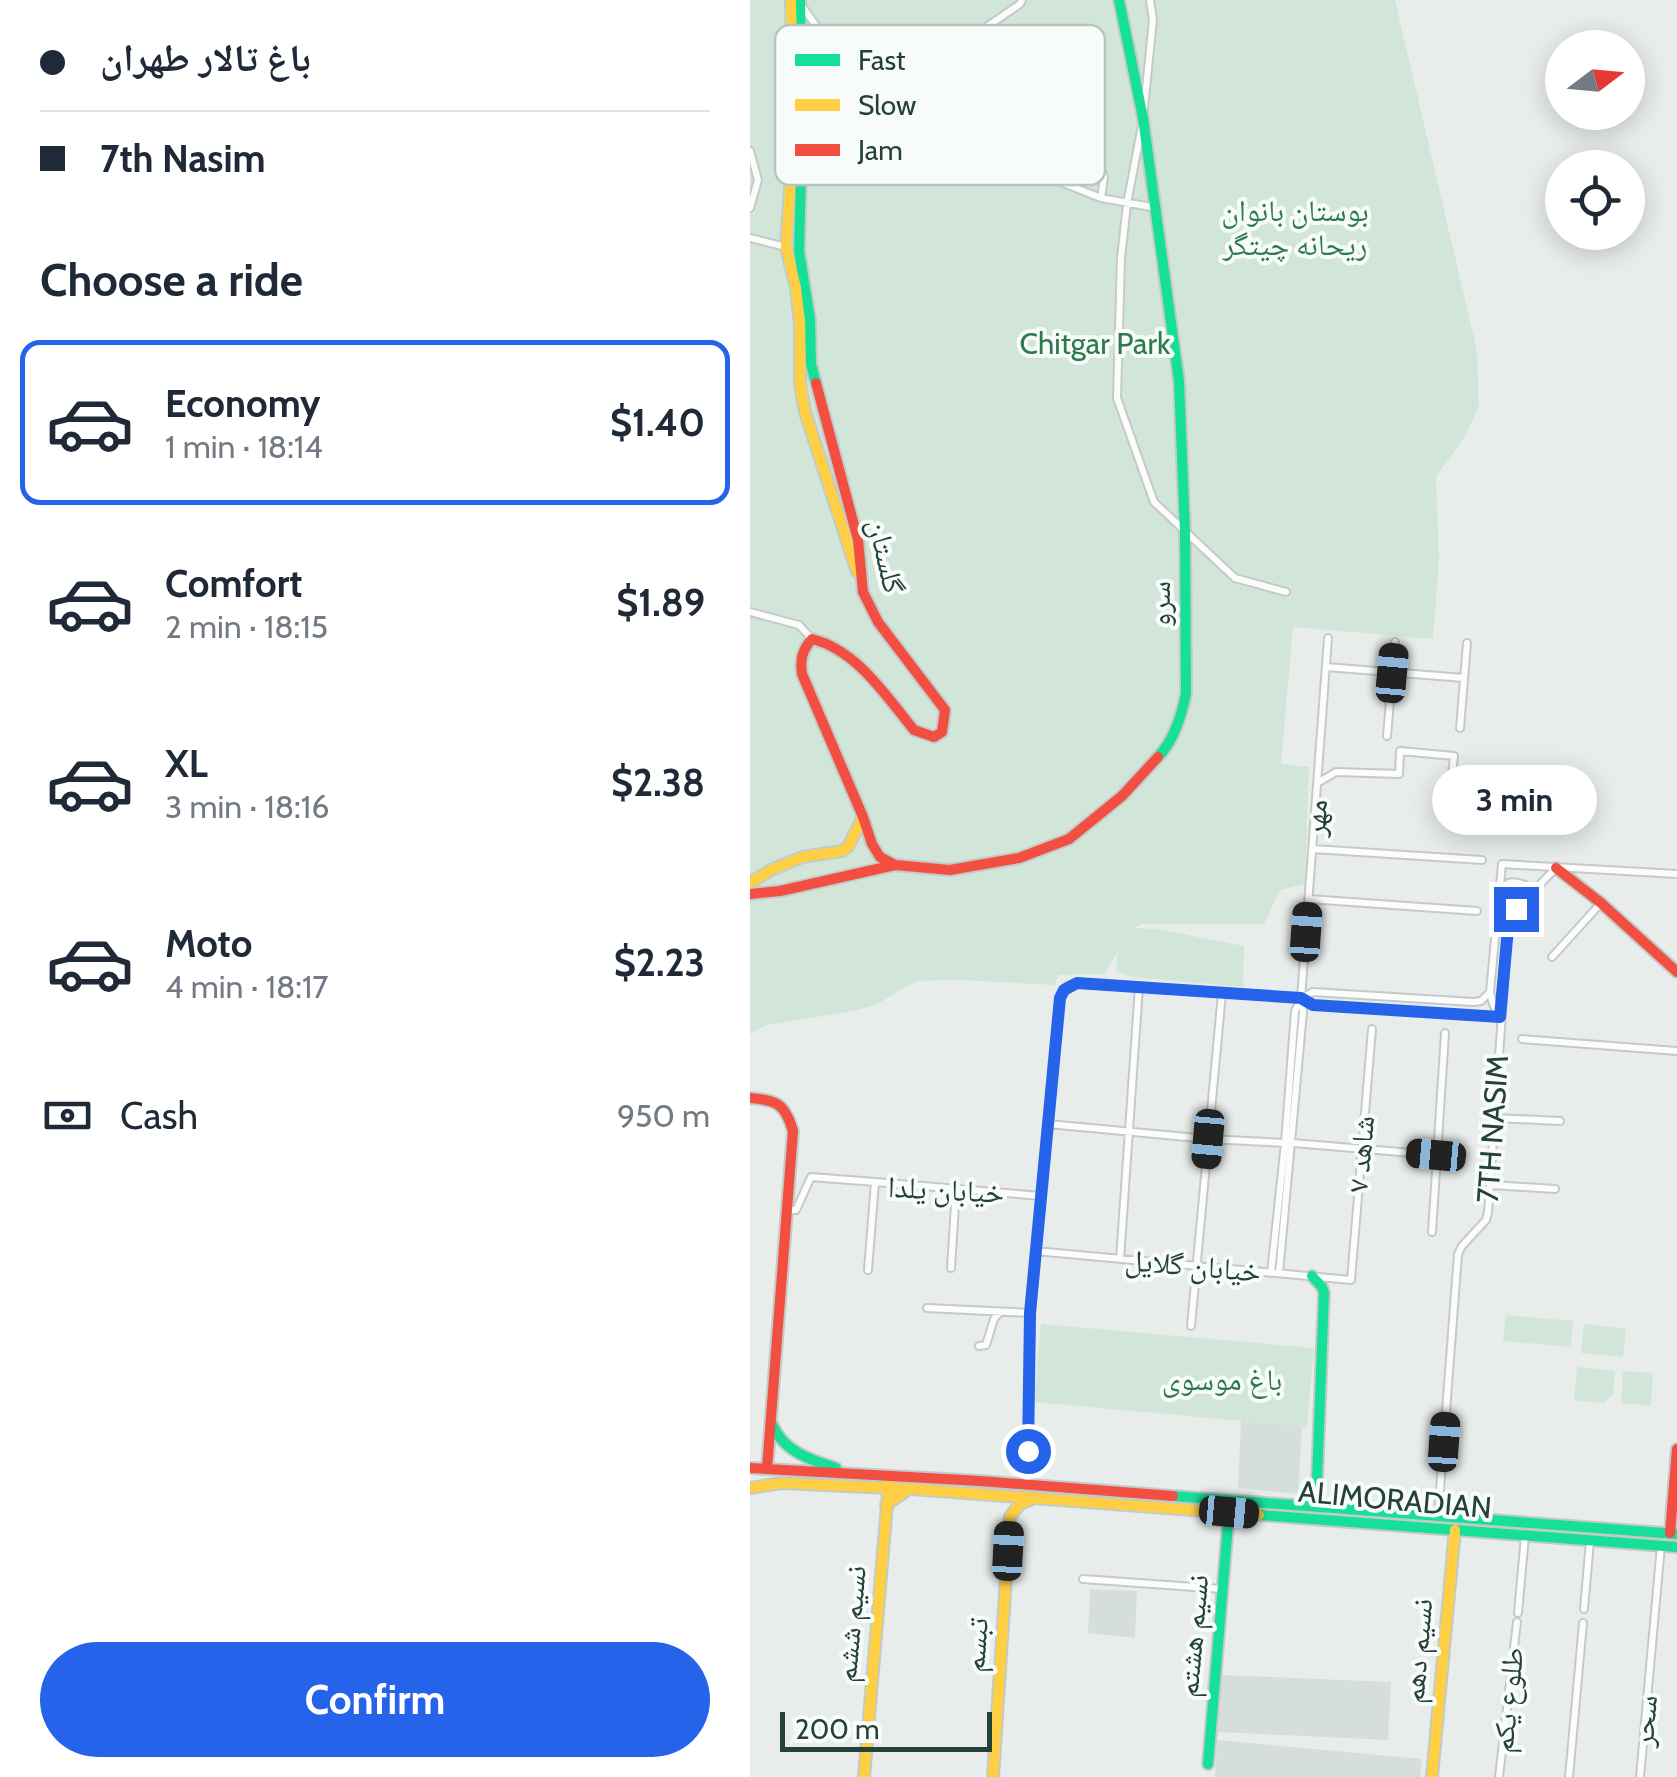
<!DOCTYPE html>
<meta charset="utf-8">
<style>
:root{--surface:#fff;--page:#f2f2f3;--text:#1f2937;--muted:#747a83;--line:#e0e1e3;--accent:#2563eb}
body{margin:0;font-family:Cabin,"Noto Naskh Arabic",sans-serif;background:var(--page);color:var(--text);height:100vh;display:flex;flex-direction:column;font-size:38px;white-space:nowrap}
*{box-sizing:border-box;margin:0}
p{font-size:32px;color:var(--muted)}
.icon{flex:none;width:55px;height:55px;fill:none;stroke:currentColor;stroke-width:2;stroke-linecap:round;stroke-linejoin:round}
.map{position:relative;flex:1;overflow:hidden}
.drawer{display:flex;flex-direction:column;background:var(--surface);width:750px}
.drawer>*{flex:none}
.guide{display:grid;align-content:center;height:220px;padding:0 40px;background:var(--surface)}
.needle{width:65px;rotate:74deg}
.fabs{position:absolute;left:795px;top:30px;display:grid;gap:20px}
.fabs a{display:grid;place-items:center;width:100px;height:100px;border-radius:50%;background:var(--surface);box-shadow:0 5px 25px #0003;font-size:50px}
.scale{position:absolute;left:30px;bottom:25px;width:212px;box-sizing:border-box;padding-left:10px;border:5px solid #24423a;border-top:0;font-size:28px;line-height:35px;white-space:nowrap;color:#24423a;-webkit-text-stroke:8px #f7fbf9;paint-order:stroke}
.end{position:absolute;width:45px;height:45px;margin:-22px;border:12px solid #2563eb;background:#fff;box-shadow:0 0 0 5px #fff}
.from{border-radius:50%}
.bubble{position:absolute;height:70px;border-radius:35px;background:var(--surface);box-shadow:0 5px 25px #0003;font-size:32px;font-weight:700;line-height:70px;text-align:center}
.car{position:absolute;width:30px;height:60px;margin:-30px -15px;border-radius:12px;box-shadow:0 0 8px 2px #0007;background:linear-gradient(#222 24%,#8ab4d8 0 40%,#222 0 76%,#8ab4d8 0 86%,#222 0)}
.guide b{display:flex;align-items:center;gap:35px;height:95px;font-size:38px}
.guide b+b{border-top:2px solid var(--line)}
.guide i{width:25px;height:25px;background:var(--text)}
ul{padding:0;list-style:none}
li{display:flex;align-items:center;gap:30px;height:165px;margin:0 20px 15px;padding:0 20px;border:5px solid transparent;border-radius:20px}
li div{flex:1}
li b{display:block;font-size:38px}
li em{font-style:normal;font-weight:700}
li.selected{border-color:var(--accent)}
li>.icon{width:90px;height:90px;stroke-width:1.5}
h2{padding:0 40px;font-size:45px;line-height:120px}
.pay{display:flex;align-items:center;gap:25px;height:110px;padding:0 40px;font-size:38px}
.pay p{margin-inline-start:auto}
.action{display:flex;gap:20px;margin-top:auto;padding:20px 40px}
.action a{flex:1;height:115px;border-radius:60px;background:var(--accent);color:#fff;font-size:40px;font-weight:700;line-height:115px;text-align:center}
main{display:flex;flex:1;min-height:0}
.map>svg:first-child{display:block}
</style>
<main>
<section class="drawer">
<div class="guide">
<b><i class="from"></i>باغ تالار طهران</b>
<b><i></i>7th Nasim</b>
</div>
<h2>Choose a ride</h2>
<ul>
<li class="selected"><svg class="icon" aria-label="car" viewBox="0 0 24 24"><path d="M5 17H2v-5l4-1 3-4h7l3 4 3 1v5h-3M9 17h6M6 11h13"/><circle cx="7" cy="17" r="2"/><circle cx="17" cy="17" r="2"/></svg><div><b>Economy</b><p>1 min · 18:14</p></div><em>$1.40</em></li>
<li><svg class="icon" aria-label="car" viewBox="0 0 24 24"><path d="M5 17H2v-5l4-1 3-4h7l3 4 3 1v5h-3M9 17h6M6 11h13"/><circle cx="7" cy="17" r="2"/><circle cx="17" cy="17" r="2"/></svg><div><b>Comfort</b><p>2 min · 18:15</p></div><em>$1.89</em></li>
<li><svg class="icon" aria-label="car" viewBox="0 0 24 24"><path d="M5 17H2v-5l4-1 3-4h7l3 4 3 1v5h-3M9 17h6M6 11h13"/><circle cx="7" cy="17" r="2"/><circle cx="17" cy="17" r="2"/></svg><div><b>XL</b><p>3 min · 18:16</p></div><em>$2.38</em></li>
<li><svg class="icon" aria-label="car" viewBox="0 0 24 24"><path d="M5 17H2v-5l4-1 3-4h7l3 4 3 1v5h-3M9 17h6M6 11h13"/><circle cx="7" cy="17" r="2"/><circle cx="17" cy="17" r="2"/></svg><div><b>Moto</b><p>4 min · 18:17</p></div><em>$2.23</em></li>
</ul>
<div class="pay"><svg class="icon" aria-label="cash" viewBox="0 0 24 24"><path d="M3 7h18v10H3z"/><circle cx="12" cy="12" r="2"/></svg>Cash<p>950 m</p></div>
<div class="action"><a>Confirm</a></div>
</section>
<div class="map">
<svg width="927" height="1777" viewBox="0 0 927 1777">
<rect width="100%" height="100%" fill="#e8edeb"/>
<path fill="#d6dedb" d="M 491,1421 L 552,1426 L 548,1494 L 488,1488 Z
M 340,1589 L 387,1591 L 385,1638 L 338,1633 Z
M 471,1675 L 641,1682 L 638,1740 L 468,1732 Z
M 467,1740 L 672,1759 L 670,1777 L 465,1777 Z"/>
<path fill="#d1e6d8" d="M 0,0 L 645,0 L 727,351 L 729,405 L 716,435 L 686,477 L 689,559 L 683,639 L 543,627 L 531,764 L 559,767 L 555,884 L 530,890 L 514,924 L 392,924 L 384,928 L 407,929 L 494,946 L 493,987 L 382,977 L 366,971 L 368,951 L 354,974 L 309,975 L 304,985 L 210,980 L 166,981 L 127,1004 L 104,1011 L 17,1025 L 0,1034 Z
M 756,1315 L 823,1321 L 821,1347 L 753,1341 Z
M 291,1324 L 564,1348 L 557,1427 L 284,1402 Z
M 834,1324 L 876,1329 L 873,1357 L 831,1353 Z
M 827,1367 L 865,1371 L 863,1394 L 854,1403 L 824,1400 Z
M 873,1371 L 903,1373 L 901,1406 L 871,1403 Z
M 153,1481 L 927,1537 L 927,1541 L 154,1484 Z"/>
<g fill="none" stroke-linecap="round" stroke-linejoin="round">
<defs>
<path id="street" d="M 272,0 L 270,4 L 229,32 L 229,40 L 234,45 L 327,80 L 337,96 L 332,111 L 311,124 L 307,132 L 311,139 L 347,159 L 354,177 L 351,198
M 52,6 L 114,93 L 164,124 L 351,198 L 407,208
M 394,108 L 403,20 L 400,0
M 392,125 L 377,204 L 371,258 L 367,398 L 404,502 L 485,578 L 536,592
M 0,151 L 8,180 L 0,208
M 0,238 L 36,247
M 0,612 L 49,625 L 62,639
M 576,667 L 714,678
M 710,728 L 717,643
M 637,736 L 645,642
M 569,782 L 586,772 L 649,774 L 650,751 L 704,756 L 701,783
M 563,849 L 732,860
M 751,890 C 758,880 764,881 775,885 L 779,895
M 559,899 L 727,911
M 802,957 L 851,903
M 552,998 L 563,992 L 723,1002 L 731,1001 L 739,993
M 749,1015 L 743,1004 L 740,992 L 752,864 L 927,874
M 772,1039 L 927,1051
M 745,1118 L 810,1121
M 298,1124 L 458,1139 L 535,1143
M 543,1143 L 686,1155
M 742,1185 L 805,1189
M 37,1210 L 46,1210 L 61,1177 L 125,1182
M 682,1232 L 695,1033
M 285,1251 L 601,1280 L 622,1029
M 370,1259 L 389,987
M 201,1268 L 206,1189
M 118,1270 L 125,1182 L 291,1196
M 521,1273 L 535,1143 L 545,1011 L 551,999
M 529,1273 L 553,1012 L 551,998 L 578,638
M 177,1308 L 281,1313
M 441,1326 L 472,993
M 229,1346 L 236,1345 L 244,1319 L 250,1312
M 277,1484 L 281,1313 L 310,998 L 317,986 L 327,983 L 551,998 L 563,1005 L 750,1017
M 688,1516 L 708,1254 L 712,1246 L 736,1220 L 738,1212 L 758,928 L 766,909 L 806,868
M 333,1579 L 472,1589
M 834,1609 L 840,1541
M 768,1613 L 775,1536
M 749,1777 L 767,1622
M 819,1777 L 833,1623
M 890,1777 L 911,1546"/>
<path id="fast" d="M 50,0 L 52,133 L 49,251 L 60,319 L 61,364 L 66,383
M 369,0 L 393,118 L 429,381 L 435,532 L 436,694 C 431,717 424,740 408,757
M 562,1276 L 572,1287 L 574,1293 L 566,1506
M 22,1424 C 33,1451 60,1460 86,1468
M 423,1496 L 927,1534
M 509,1515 L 927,1547
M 458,1764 L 479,1512"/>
<path id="slow" d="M 41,0 L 44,132 L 36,247 L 46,288 L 50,324 L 50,384 L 55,412 L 107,572
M 0,883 L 21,870 L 52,857 L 92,851 L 98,847 L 113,817
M 0,1488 L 31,1483 L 162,1489 L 509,1515
M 136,1505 L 156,1491
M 114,1777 L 139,1481
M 243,1777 L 260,1517 L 269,1505 L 284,1498
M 682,1777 L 705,1530"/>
<path id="jam" d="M 66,383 L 108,540 L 113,592 L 128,622 L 195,710 L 192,732 L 184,737 L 164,730 C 136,696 107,650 62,639 C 52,650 50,660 52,674 L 113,817 L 122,844 L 130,857 L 145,865
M 806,868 L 851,903 L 927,972
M 0,894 L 30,891 L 145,865 L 200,870 L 269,858 L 319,839 L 372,796 L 408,757
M 0,1098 C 27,1100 35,1104 43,1131 L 17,1469
M 0,1468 L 230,1481 L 423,1496
M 920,1533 L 927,1449"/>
</defs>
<use href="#street" stroke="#c5cac8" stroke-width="10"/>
<use href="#fast" stroke="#c3cbc8" stroke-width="14"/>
<use href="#slow" stroke="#c3cbc8" stroke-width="14"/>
<use href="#jam" stroke="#c3cbc8" stroke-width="14"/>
<use href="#street" stroke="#fcfcfc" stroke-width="6"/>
<use href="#fast" stroke="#16e098" stroke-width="10"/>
<use href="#slow" stroke="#ffcf43" stroke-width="10"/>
<use href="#jam" stroke="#f24e42" stroke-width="10"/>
</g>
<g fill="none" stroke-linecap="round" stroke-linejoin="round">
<path stroke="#2563eb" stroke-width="12" d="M 278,1451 L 280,1313 L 310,998 L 314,990 L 327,983 L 551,998 L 563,1005 L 750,1017 L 758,928 L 766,909"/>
</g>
<g text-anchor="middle" stroke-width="8" stroke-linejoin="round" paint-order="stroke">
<g font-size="30" fill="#2d7a4b" stroke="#f7fbf9">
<text x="545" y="221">بوستان بانوان<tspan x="545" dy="34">ریحانه چیتگر</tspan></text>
<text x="345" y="354">Chitgar Park</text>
<text x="472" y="1390">باغ موسوی</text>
</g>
<g font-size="30" fill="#24423a" stroke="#f7fbf9">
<text transform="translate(136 556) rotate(77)" y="10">گلستان</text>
<text transform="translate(410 604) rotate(-90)" y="10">سرو</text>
<text transform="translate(566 818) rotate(-86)" y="10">مهر</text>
<text transform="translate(743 1129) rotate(-86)" y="10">7TH NASIM</text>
<text transform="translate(611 1154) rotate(-85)" y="10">شاهد ۷</text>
<text transform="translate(196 1190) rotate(3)" y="10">خیابان یلدا</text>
<text transform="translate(443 1266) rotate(5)" y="10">خیابان گلایل</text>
<text transform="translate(645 1500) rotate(5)" y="10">ALIMORADIAN</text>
<text transform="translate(101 1624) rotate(-85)" y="10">نسیم ششم</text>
<text transform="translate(443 1636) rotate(-85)" y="10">نسیم هشتم</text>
<text transform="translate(226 1645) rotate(-86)" y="10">تبسم</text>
<text transform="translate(668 1651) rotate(-85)" y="10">نسیم دهم</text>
<text transform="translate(758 1700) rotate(-84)" y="10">طلوع یکم</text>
<text transform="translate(895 1721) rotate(-85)" y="10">سحر</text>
</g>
</g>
<rect x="25" y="25" width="330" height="160" rx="15" fill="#f7fbf9" stroke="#b8c4c0" stroke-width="2.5"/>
<rect x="45" y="54" width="45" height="12" fill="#16e098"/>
<rect x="45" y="99" width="45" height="12" fill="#ffcf43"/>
<rect x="45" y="144" width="45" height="12" fill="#f24e42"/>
<g font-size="28" fill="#24423a">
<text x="108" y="70">Fast</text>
<text x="108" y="115">Slow</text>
<text x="108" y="160">Jam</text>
</g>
</svg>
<div class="fabs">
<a><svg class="needle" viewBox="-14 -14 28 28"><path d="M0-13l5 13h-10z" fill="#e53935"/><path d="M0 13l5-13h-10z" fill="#747a83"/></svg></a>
<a><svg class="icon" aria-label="locate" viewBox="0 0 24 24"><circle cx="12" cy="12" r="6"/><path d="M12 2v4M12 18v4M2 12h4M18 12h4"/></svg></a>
</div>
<div class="scale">200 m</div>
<i class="end from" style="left:278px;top:1451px"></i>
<i class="end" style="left:766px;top:909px"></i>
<div class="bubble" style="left:682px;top:765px;width:165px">3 min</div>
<i class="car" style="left:642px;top:673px;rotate:5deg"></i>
<i class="car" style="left:556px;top:932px;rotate:4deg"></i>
<i class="car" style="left:458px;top:1139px;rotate:185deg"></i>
<i class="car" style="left:686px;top:1155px;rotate:275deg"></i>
<i class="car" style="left:694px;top:1442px;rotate:4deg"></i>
<i class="car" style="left:479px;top:1512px;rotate:95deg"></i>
<i class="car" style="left:258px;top:1551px;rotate:3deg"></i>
</div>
</main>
